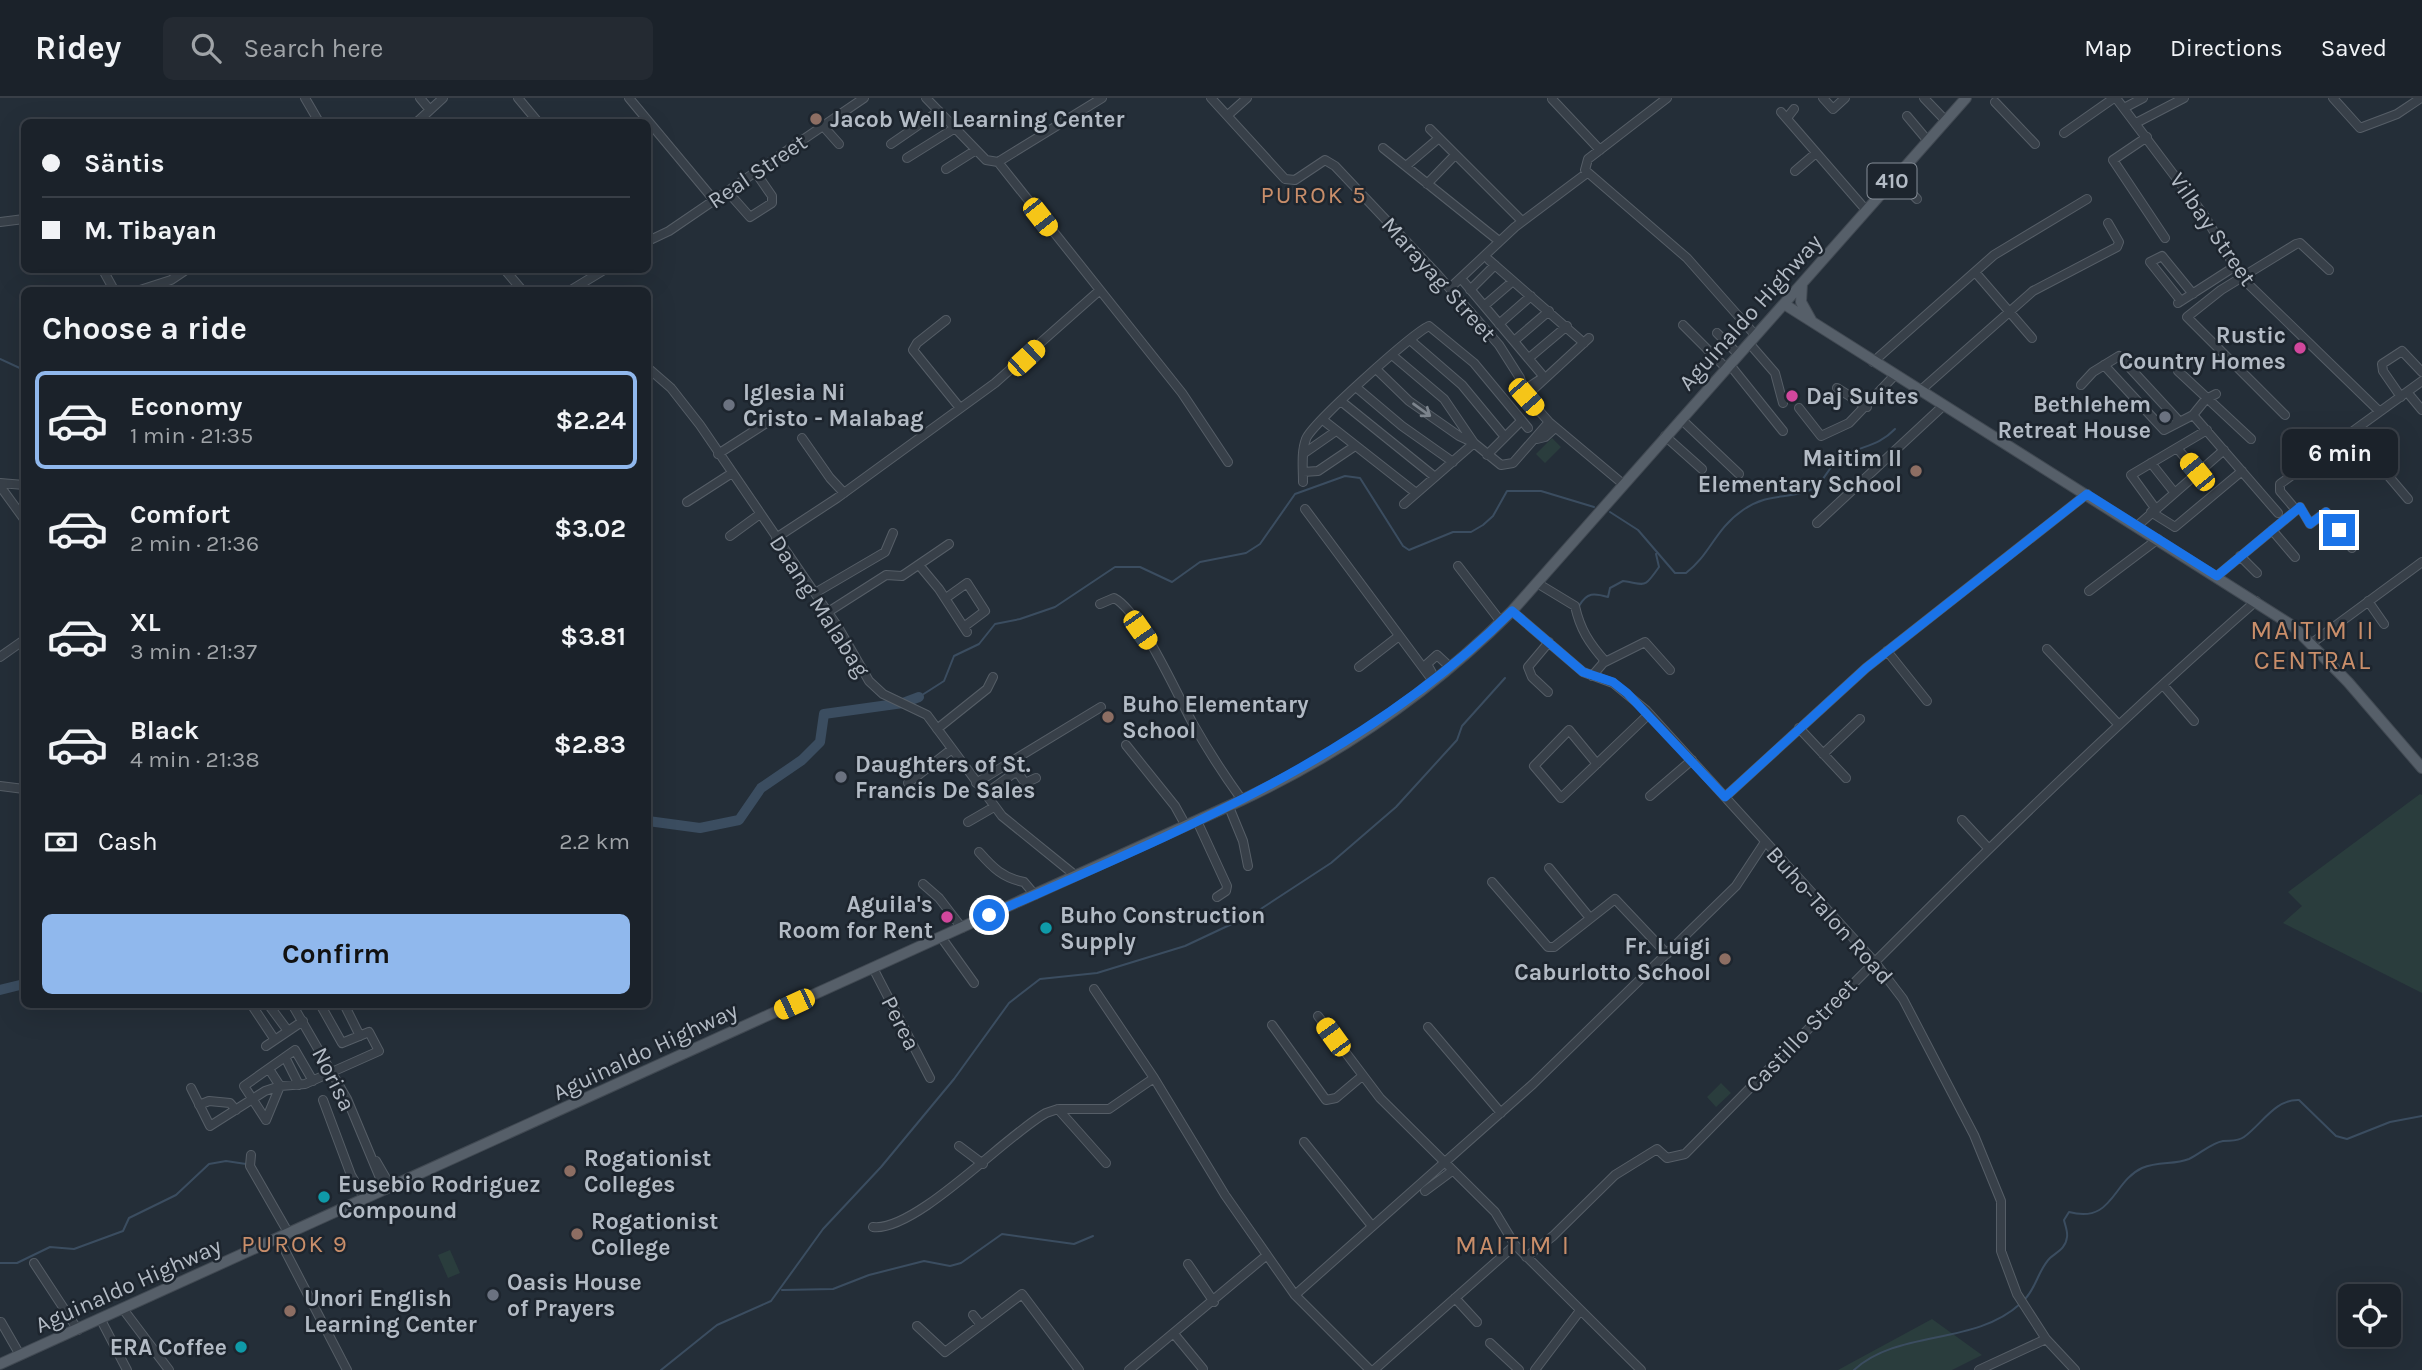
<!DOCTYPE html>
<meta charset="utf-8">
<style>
:root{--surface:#1b222a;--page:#242a32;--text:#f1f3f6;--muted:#a0a4a8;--line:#393f47;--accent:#90b8ed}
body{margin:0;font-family:Karla,sans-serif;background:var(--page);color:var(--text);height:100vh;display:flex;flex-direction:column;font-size:26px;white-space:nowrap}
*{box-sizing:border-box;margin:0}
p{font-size:23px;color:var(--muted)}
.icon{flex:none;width:38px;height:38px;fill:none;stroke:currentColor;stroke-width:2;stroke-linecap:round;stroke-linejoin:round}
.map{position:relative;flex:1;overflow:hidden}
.panel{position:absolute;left:21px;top:189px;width:630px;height:721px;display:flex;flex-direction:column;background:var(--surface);border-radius:10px;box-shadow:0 7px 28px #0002,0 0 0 2px var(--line)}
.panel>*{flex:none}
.banner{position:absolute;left:21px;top:21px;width:630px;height:154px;border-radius:10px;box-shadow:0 7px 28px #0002,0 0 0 2px var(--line);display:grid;align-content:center;height:154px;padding:0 21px;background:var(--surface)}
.fabs{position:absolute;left:2338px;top:1186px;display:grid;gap:14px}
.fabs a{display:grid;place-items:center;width:63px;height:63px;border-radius:10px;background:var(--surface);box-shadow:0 7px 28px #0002,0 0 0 2px var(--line);font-size:35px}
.end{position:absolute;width:32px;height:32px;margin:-16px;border:9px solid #1a73e8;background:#fff;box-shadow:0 0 0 4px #fff}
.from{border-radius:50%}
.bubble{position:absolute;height:49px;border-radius:10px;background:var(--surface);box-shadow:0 7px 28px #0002,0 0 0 2px var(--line);font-size:23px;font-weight:700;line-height:49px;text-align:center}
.car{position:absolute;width:21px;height:42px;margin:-21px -10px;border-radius:9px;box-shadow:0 0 5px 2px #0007;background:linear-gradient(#f5c518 24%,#345 0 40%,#f5c518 0 76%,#345 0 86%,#f5c518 0)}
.banner b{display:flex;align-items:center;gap:24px;height:66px;font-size:26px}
.banner b+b{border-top:2px solid var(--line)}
.banner i{width:18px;height:18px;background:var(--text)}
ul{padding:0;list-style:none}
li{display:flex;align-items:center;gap:21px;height:98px;margin:0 14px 10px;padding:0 7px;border:4px solid transparent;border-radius:10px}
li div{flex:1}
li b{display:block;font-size:26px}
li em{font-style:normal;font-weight:700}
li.active{border-color:var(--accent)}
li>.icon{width:63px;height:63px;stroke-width:1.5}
h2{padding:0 21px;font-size:32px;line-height:84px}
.pay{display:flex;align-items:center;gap:18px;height:77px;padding:0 21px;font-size:26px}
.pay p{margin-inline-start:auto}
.action{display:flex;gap:14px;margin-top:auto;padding:14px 21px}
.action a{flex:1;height:80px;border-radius:10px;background:var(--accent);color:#111;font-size:28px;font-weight:700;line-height:80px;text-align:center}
header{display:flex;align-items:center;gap:42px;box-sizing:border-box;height:98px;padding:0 35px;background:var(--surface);border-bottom:2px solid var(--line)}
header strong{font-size:33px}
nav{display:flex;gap:38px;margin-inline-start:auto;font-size:24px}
.search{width:490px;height:63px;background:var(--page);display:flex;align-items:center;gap:18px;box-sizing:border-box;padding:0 24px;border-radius:10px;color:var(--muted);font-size:26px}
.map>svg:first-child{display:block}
</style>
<header>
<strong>Ridey</strong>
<div class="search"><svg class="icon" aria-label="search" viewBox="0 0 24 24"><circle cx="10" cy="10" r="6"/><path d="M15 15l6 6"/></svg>Search here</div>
<nav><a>Map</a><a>Directions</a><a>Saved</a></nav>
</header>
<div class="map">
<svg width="2422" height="1272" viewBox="0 0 2422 1272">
<rect width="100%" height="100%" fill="#242e38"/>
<path fill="#2a3d3d" d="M 1552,340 L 1561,349 L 1545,365 L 1536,356 Z
M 2420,696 L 2422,697 L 2422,895 L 2283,825 L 2302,808 L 2288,794 Z
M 1721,985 L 1731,995 L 1716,1009 L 1707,999 Z
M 450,1152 L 460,1175 L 448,1180 L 438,1157 Z
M 1932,1221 L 1982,1257 L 1952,1272 L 1838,1272 Z"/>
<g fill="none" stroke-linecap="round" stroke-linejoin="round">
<path stroke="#3b4d60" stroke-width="2" d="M 0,261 L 24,272
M 1610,414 L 1638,432 L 1675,475 L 1686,475 C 1710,457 1715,431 1743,412 C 1769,394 1786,402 1810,392 C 1824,386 1827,370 1839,361 C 1859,347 1877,350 1895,331
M 1579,508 C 1587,494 1594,495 1608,499 L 1610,490 L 1623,483 C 1646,486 1643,492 1659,469 L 1656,456
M 919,599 L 944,583 L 954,558 L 979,546 L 995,526 L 1020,521 L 1055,509 L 1115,469 L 1140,469 L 1172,484 L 1200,464 L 1246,455 L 1260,446 L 1295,396 L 1345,378 L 1360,380 L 1403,448 L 1409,452 L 1453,434 L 1471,434 L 1483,427 L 1493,418 L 1507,393 L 1541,393 L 1594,409
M 0,1165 L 17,1165 L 50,1149 L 74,1151 L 123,1133 L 129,1120 L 176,1097 L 209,1066 L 226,1063 L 246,1066
M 782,1192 L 833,1191 L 869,1177 L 924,1163 L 950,1168 L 961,1165 L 1002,1136 L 1074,1146 L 1093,1138
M 2024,1202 C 2036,1191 2038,1172 2050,1160 C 2057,1154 2066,1150 2067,1139 C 2068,1134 2065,1127 2064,1122 L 2069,1114 C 2113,1126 2112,1084 2142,1070 C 2159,1063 2174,1067 2189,1061 C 2200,1056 2211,1045 2223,1043 C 2230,1042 2237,1044 2244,1039 C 2262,1026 2275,1001 2299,1002 L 2336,1038 L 2347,1041 L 2390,1024 L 2422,1018
M 661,1272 L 717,1227 L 771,1203 L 823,1131 L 881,1069 L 954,981 L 1009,905 L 1040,881 L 1097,875 L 1185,848 L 1253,816 L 1331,765 L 1396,709 L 1457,642 L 1462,628 L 1505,580
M 1854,1272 C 1898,1231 1974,1248 2020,1206"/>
<path stroke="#3b4d60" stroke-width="10" d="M 648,723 L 700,730 L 739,722 L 761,690 L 802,662 L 820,644 L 824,616 L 903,605 L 919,599
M 0,892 L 24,886"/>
<defs>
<path id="minor" d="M 305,0 L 319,24
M 420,0 L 430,12
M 518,0 L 538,24
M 629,0 L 714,102
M 926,0 L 986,62 L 998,64 L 1182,295 L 1228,364
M 1211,0 L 1285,81 L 1295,82 L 1325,62 L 1335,68 L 1438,177 L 1499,247 L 1520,280 L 1526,298 L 1549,324 L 1623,386
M 1667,0 L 1588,61 L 1585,72 L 1687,160 L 1756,238
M 1823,0 L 1833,11 L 1845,0
M 1924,0 L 1946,23
M 2116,0 L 2204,117 L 2241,179 L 2379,313
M 2333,0 L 2360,30 L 2397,16 L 2421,0
M 1552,1 L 1600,52
M 1995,4 L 2035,46
M 2124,10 L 2143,0
M 1781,14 L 1866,112
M 1228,17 L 1247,0
M 1907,18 L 1928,43
M 1787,20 L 1794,11
M 417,24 L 443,0
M 2136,25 L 2184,0
M 823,28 L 839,46
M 1430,31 L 1522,123
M 2064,35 L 2114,0
M 2147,39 L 2113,62 L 2165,140
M 891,46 L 939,13
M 1383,50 L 1499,143
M 907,60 L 955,30
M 998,64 L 1102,0
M 1406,68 L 1439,40
M 946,71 L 976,52
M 1795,73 L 1816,55
M 1896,79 L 1917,101
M 1427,86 L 1455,57
M 727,93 L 750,119 L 772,105 L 772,98 L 756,75
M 0,124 L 24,121
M 648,143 L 669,133 L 864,0
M 1489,162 L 1584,245
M 103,172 L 114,192
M 505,172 L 522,192
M 1975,174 L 2032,240
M 1464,184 L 1544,279
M 1450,190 L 1515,129 L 1587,75
M 140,192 L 171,182 L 186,172
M 571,192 L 604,172
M 1470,192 L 1495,167
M 2181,203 L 2150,164 L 2162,158 L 2193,196
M 2178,205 L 2234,169
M 1484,208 L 1513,183
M 946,222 L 917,245 L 913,252 L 960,310
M 1499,226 L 1531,198
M 1683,227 L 1727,271
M 1717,235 L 1739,257
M 1410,242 L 1462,287 L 1505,339
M 1514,243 L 1549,213
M 1749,245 L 1775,275 L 1783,305
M 1392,257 L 1444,301 L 1474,345
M 1529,260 L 1567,228
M 1873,264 L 1994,157 L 2087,101
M 1730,267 L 1783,333
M 2104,267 L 2164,332 L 2193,317 L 2206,301 L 2216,296
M 648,270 L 671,290 L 700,327 L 838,529 L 869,583 L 883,596 L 927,617 L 1002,718 L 1076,778
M 1376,271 L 1409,303 L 1459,338 L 1474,345 L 1501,367 L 1513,365 L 1549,324
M 2178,273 L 2251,341
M 2081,287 L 2093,274 L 2119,258 L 2178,322
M 1357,290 L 1402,328 L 1453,364
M 1837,290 L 1867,309
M 1524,292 L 1544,279
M 1921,292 L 2033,193 L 2117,149 L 2119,144 L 2108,125
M 2407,294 L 2422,312
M 1526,298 L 1589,240
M 2401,299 L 2383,273 L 2382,266 L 2402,253 L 2422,274
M 1342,304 L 1435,379
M 1799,310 L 1821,338 L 1849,325 L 1895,277
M 2193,317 L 2278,415
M 2285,317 L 2187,219 L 2221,192 L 2296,146 L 2300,145 L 2329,172
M 1681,321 L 1739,376
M 1323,322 L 1416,395
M 2351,334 L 2408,401
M 1665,338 L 1702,371
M 802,340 L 830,380 L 844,395
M 1537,341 L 1545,339 L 1555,330
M 2177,350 L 2197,374
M 718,356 L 768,324
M 1303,356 L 1336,333
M 1487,357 L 1521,323
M 2151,365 L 2174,394
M 1303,374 L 1318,373 L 1355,348
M 1303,384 C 1303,370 1301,354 1306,341 C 1310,327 1413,235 1429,228 L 1474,265 L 1528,330
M 0,385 L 24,387
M 0,388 L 24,421
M 687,404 L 732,375
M 1404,406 L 1474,345
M 2155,410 L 2131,377 L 2207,332
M 1305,411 L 1433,583
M 2296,412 L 2280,393 L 2280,386 L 2422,283
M 2151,414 L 2175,429 L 2242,373
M 1817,425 L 1944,307
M 2137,428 L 2224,352
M 2272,432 L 2295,459
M 730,438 L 760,416
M 776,440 L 837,400 L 995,285 L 1100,192
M 2240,458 L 2257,475
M 919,467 L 939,491 L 967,534
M 1458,468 L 1498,520
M 2217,478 L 2300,409 L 2310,426 L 2326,414 L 2352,450
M 1537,485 L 1575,508 C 1580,531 1589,545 1605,563 L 1592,578
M 2089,493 L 2158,441
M 815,495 L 885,454 L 893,435
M 946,500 L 967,485 L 985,513 L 965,528
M 2368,503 L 2384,526
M 1100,506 L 1114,500 C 1140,513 1177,596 1192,624 C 1207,651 1224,677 1242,702
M 1512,513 L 1583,574 L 1613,585 L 1646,612 L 1874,863 L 1903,901 L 1974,1037 L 2001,1103 L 2001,1153 L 2017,1196 L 2046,1241 L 2075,1272
M 828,514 L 886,477 L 902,478 L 949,446
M 2312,545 L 2422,464
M 2047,551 L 2119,627
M 1887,553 L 1927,603
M 0,559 L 24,542
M 1603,565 L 1645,544 L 1670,572
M 1359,569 L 1399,538
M 1432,575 L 1427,566 L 1437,557 L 1450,569
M 2163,587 L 2194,623
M 1548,594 L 1532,579 L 1528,569 L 1549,544
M 1799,630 L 1846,680
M 937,631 L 987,591 L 993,579
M 1126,647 L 1175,708 L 1186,728
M 1823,656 L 1860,621
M 1597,666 L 1569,632 L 1534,668 L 1561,700 L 1649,616
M 908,685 L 952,651
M 976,685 L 1101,609
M 0,688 L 24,691
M 985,696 L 1014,675 L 1019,676 L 1025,685 L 1036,680
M 1650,698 L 1692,662
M 1725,699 L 1866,570 L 2087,396
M 1229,709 L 1243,743 L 1248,768
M 1962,722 L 1989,751
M 1197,723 L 1227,788 L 1226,793 L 1217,799
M 968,724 L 994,709
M 979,754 C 993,770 1003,780 1024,784 L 1035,797
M 1549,770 L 1590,820
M 1492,784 L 1548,849 L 1554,849 L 1615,801 L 1667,856
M 923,786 L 939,800 L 962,830
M 941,839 L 974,885
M 873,870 L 930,980
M 1094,891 L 1154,980 L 1225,1097 L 1283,1180 L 1295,1197 L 1370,1272
M 251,906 L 275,942
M 268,906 L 288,933
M 292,906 L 347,1001 L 385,1092
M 344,906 L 360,938
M 1318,918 L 1380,1000 L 1495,1114 L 1515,1147 L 1641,1272
M 1272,927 L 1326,1002 L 1336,1000 L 1361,979
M 1428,929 L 1501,1015
M 266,948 L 303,923
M 285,959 L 299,987
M 191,990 L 210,1028 L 265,993 L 280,988 L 305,986 L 379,953 L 369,934 L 342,945 L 320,906
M 323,1002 L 351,1077 L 365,1101
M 199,1007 L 209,1003 L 230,1005 L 236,1012
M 1058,1011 L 1106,1065
M 266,1022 L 244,988 L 295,952 L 313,983
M 266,1022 L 280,988 L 269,971
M 1304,1044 L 1372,1128
M 959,1048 L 983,1066
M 251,1057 L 250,1068 L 289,1136
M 376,1063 L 391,1089
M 1425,1093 L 1452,1073
M 873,1129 C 916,1134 1007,1036 1046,1015 L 1058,1011 L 1109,1011 L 1154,980
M 279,1141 L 347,1272
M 1526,1159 L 1553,1138 L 1615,1077 L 1657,1051 L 1667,1060 L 1685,1056 C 1871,867 2056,678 2256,503
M 34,1165 L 78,1232
M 1188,1166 L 1214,1204
M 1295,1197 L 1533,986 L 1736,788 L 1765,744
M 1455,1200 L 1477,1224
M 123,1211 L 169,1272
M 973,1217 L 981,1227 L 1022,1196 L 1079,1272
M 101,1222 L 127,1272
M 1,1224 L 20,1257
M 917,1228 L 945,1254 L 981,1227
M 1175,1237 L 1203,1271
M 1490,1245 L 1519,1272
M 1129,1272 L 1267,1157
M 1374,1272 L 1515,1147
M 1535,1272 L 1579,1214
M 1979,1272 L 2046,1241"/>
<path id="major" d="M 1802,186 L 1801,204 L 1811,222
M 1784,206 L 2293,528 L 2348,584 L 2422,670
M 0,1266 L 1242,702 C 1342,655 1434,591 1512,513 L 1966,0"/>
</defs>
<use href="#minor" stroke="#565e67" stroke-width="10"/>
<use href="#major" stroke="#414952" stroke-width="12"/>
<use href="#minor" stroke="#384049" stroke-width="8"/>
<use href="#major" stroke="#565f69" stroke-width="10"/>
</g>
<defs><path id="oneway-shaft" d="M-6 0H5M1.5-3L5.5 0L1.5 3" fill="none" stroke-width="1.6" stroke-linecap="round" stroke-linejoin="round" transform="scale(1.75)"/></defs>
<use stroke="#7c848d" href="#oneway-shaft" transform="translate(1422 312) rotate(36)"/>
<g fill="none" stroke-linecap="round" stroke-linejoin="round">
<path stroke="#1a73e8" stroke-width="9" d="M 989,817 C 1175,735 1366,659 1512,513 L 1583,574 L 1613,584 L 1627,595 L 1725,699 L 1866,570 L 2087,396 L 2217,478 L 2300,409 L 2310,426 L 2326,414 L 2339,432"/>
</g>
<g fill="#8d6e63" stroke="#1d252e" stroke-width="2.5">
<circle cx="816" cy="21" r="7"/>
<circle cx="1916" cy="373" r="7"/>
<circle cx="1108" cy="619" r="7"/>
<circle cx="1725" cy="861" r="7"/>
<circle cx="570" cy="1073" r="7"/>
<circle cx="577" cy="1136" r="7"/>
<circle cx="290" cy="1213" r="7"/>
</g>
<g fill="#d1479c" stroke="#1d252e" stroke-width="2.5">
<circle cx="2300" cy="250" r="7"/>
<circle cx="1792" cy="298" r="7"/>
<circle cx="947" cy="819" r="7"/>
</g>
<g fill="#6b7280" stroke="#1d252e" stroke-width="2.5">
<circle cx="729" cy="307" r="7"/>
<circle cx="2165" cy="319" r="7"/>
<circle cx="841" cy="679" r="7"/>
<circle cx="493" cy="1197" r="7"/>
</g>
<g fill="#0f9aa8" stroke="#1d252e" stroke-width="2.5">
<circle cx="1046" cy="830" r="7"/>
<circle cx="324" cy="1099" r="7"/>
<circle cx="241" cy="1249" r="7"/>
</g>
<g text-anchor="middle" stroke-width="5" stroke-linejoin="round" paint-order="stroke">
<rect fill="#1d252e" stroke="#868e98" stroke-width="2" x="1867.5" y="65.5" width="49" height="35" rx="5"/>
<g font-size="21" font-weight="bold" fill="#b3bbc5">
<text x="1892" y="90">410</text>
</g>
<g font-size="23" font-weight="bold" fill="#b3bbc5" stroke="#1d252e" text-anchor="start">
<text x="830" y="29">Jacob Well Learning Center</text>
<text x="2286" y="245" text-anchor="end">Rustic<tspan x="2286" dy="26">Country Homes</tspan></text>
<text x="743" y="302">Iglesia Ni<tspan x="743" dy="26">Cristo - Malabag</tspan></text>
<text x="1806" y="306">Daj Suites</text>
<text x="2151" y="314" text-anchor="end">Bethlehem<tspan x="2151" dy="26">Retreat House</tspan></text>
<text x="1902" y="368" text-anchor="end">Maitim II<tspan x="1902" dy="26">Elementary School</tspan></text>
<text x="1122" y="614">Buho Elementary<tspan x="1122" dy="26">School</tspan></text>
<text x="855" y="674">Daughters of St.<tspan x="855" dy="26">Francis De Sales</tspan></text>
<text x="933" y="814" text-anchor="end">Aguila's<tspan x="933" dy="26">Room for Rent</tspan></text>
<text x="1060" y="825">Buho Construction<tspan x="1060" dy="26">Supply</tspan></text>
<text x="1711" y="856" text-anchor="end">Fr. Luigi<tspan x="1711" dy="26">Caburlotto School</tspan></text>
<text x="584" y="1068">Rogationist<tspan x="584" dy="26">Colleges</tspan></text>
<text x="338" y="1094">Eusebio Rodriguez<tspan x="338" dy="26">Compound</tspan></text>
<text x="591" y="1131">Rogationist<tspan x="591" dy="26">College</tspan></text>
<text x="507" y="1192">Oasis House<tspan x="507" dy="26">of Prayers</tspan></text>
<text x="304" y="1208">Unori English<tspan x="304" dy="26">Learning Center</tspan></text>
<text x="227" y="1257" text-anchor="end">ERA Coffee</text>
</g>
<g font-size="23" fill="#b3bbc5" stroke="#1d252e">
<text transform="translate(757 73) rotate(-34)" y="8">Real Street</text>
<text transform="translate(2213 131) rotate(55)" y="8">Vilbay Street</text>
<text transform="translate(1439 181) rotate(48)" y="8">Marayag Street</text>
<text transform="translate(1750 214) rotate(-48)" y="8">Aguinaldo Highway</text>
<text transform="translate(820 508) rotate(57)" y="8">Daang Malabag</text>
<text transform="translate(1830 817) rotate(48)" y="8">Buho-Talon Road</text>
<text transform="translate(901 925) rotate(63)" y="8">Perea</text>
<text transform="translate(1801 937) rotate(-46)" y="8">Castillo Street</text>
<text transform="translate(645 953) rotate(-25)" y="8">Aguinaldo Highway</text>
<text transform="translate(334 981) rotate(63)" y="8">Norisa</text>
<text transform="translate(128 1187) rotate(-24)" y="8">Aguinaldo Highway</text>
</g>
<g font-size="24" letter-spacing="2" fill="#c98e6a" stroke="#1d252e">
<text x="1314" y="105">PUROK 5</text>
<text x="295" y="1154">PUROK 9</text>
</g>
<g font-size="26" letter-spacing="2" fill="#c98e6a" stroke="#1d252e">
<text x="2313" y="541">MAITIM II<tspan x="2313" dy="30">CENTRAL</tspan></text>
<text x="1513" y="1156">MAITIM I</text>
</g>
</g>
</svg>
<div class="fabs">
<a><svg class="icon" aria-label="locate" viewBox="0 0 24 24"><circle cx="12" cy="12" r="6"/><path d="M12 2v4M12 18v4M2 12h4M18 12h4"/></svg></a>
</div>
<i class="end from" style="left:989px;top:817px"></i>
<i class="end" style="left:2339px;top:432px"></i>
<div class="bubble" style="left:2282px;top:331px;width:116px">6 min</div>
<i class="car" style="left:1040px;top:119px;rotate:142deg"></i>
<i class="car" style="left:1026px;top:260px;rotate:47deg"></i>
<i class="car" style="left:1526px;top:299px;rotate:139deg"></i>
<i class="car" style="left:2197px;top:374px;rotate:321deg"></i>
<i class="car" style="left:1140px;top:532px;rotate:145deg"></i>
<i class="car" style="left:794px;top:906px;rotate:245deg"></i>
<i class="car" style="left:1333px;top:939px;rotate:324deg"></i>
<div class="banner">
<b><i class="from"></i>Säntis</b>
<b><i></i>M. Tibayan</b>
</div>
<section class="panel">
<h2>Choose a ride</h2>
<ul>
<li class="active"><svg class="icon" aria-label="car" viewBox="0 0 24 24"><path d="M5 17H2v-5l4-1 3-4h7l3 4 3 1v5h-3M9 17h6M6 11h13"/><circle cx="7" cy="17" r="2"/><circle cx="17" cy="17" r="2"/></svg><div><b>Economy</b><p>1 min · 21:35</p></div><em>$2.24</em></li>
<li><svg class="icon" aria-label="car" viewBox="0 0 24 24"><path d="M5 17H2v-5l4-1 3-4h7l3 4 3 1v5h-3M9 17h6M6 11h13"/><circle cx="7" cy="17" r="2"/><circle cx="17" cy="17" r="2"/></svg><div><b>Comfort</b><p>2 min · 21:36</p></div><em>$3.02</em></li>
<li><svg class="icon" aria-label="car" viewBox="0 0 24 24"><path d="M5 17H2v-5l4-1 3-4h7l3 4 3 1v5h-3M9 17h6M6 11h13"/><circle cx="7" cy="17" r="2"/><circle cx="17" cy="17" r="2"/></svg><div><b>XL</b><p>3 min · 21:37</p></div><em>$3.81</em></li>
<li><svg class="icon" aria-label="car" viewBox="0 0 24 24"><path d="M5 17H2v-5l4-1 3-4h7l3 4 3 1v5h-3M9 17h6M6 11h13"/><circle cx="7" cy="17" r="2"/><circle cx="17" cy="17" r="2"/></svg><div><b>Black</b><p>4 min · 21:38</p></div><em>$2.83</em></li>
</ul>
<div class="pay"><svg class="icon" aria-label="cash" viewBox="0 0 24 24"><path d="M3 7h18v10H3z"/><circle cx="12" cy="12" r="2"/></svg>Cash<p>2.2 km</p></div>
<div class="action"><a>Confirm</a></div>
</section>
</div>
